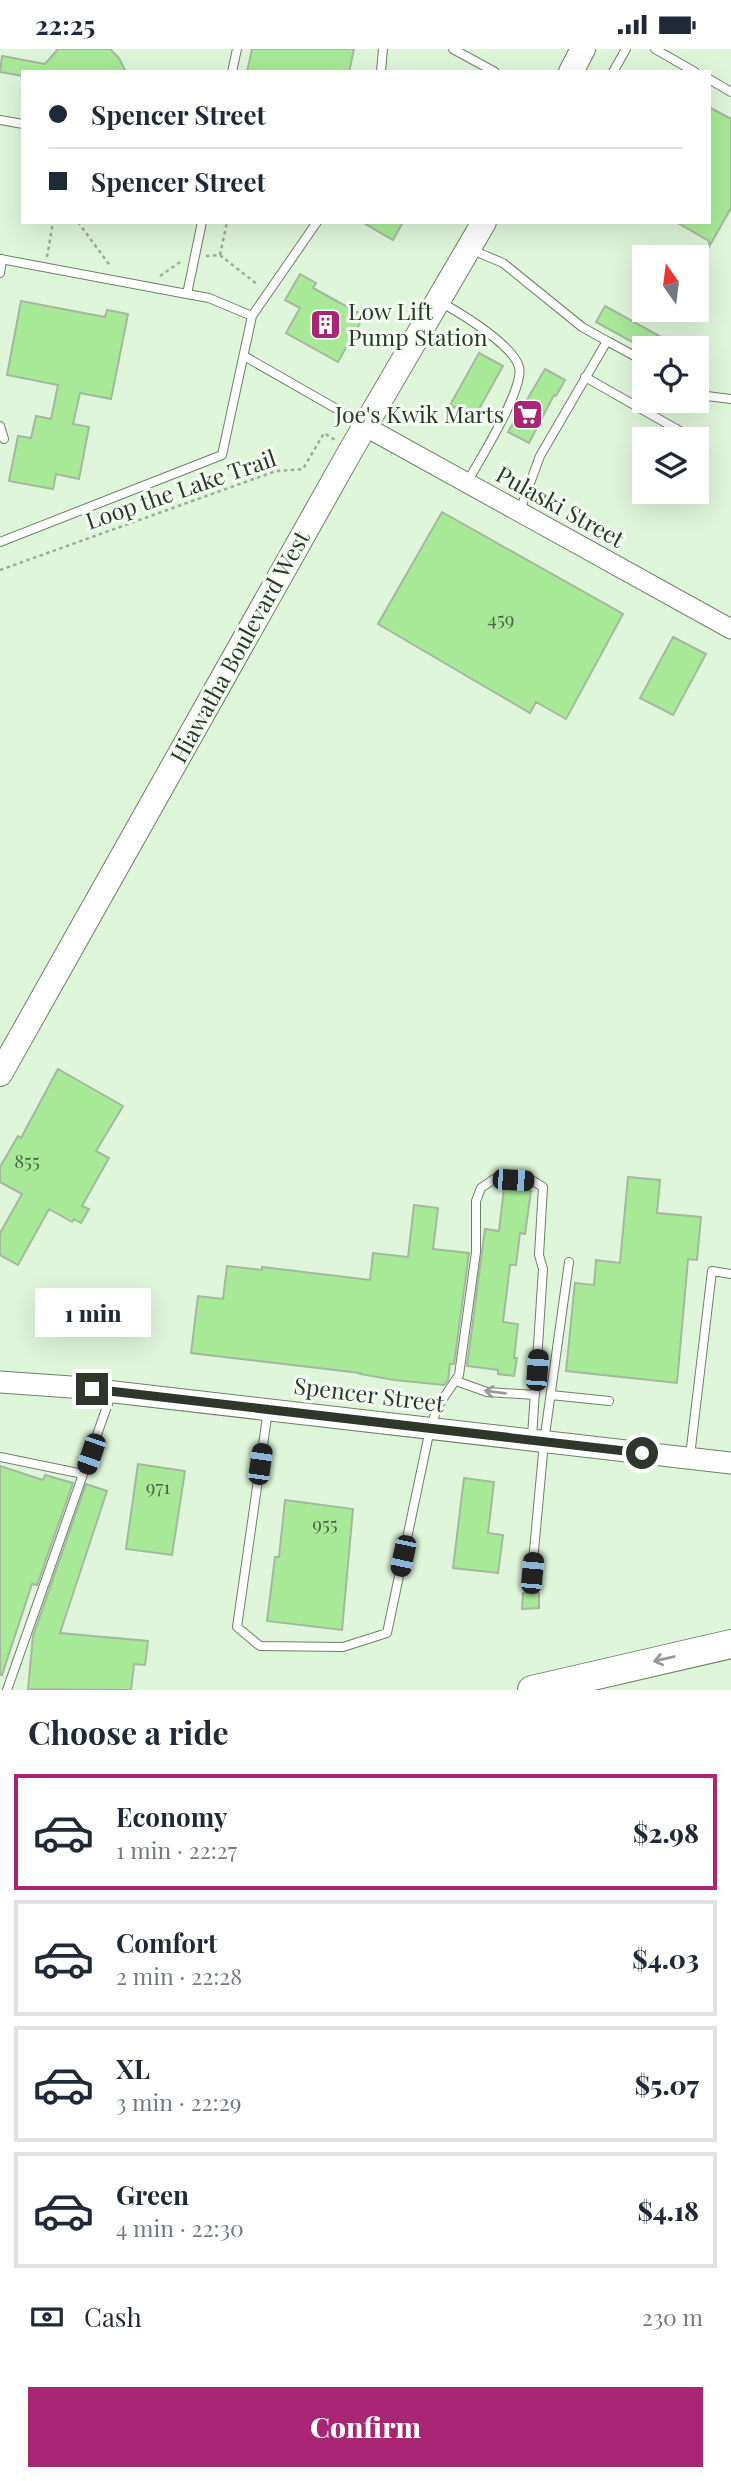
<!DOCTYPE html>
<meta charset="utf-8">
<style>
:root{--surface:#fff;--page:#f2f2f3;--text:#1f2937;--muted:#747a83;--line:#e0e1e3;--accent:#a82673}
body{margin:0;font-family:"Playfair Display",serif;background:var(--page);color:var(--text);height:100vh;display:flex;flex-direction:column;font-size:26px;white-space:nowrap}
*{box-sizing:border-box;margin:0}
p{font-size:23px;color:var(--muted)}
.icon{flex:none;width:38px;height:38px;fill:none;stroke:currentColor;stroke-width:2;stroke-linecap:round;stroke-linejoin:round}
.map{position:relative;height:1641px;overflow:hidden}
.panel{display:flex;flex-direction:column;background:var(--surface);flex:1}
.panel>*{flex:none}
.banner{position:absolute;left:21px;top:21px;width:690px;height:154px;border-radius:0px;box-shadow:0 7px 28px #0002;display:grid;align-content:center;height:154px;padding:0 28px;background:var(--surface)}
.needle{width:46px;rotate:346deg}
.controls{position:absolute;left:632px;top:196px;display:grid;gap:14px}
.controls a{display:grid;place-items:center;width:77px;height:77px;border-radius:0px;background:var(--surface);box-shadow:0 7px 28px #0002;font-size:35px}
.end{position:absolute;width:32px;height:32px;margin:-16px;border:9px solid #2f372d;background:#fff;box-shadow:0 0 0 4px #fff}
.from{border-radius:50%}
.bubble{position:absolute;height:49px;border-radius:0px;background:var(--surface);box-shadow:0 7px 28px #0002;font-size:23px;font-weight:800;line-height:49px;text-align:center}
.car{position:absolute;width:21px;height:42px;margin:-21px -10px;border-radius:9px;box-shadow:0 0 5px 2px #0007;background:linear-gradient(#222 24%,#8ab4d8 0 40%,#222 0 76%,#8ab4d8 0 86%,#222 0)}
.banner b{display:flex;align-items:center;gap:24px;height:66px;font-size:26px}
.banner b+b{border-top:2px solid var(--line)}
.banner i{width:18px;height:18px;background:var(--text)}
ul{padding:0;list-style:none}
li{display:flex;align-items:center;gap:21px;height:116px;margin:0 14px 10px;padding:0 14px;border:4px solid var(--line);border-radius:0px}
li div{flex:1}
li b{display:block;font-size:26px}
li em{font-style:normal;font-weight:800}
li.selected{border-color:var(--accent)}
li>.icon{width:63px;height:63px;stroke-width:1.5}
h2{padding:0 28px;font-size:32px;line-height:84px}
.pay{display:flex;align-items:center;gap:18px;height:77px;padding:0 28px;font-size:26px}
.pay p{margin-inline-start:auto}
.button{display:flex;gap:14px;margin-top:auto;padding:14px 28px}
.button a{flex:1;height:80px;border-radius:0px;background:var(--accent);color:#fff;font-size:28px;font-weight:800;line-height:80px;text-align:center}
.status{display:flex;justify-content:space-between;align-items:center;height:49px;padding:0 35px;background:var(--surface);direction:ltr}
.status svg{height:19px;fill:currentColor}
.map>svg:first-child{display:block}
</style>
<div class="status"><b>22:25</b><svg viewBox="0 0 49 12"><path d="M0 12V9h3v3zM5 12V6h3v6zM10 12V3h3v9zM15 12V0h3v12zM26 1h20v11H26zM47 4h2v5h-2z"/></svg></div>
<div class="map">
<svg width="731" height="1641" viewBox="0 0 731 1641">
<rect width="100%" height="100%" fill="#dff5da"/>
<path fill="#a8e998" stroke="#a3b89e" stroke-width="2" d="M 58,0 L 110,0 L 119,9 L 126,23 L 23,23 L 23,27 L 0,23 L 2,7 L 45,15 Z
M 252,0 L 354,0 L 349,23 L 247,23 Z
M 709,58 L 731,70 L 731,159 L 709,198 L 709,192 L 676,173 L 709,173 Z
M 362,173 L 403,173 L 393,191 Z
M 300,225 L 316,234 L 313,239 L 364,267 L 338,313 L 286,284 L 300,259 L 285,251 Z
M 21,252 L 105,268 L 107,261 L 128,265 L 111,350 L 80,344 L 73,375 L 89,378 L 79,430 L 56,425 L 53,440 L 9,432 L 18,387 L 31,389 L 36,367 L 51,370 L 58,336 L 7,326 Z
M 605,257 L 681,299 L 643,299 L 596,273 Z
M 479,304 L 503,317 L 474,369 L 450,356 Z
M 545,320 L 565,331 L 556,347 L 554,346 L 529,394 L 508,383 Z
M 442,463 L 623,565 L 566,670 L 536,653 L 530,664 L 378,575 Z
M 673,588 L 706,605 L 673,666 L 640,649 Z
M 58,1020 L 123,1057 L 96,1102 L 109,1109 L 82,1157 L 89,1160 L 81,1174 L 74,1170 L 72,1173 L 49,1160 L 18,1216 L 0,1206 L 0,1184 L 22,1145 L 0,1133 L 0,1118 L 18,1087 L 21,1089 Z
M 628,1128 L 660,1131 L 657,1164 L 701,1168 L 697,1211 L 688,1210 L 677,1334 L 566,1322 L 575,1234 L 594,1236 L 596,1211 L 620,1214 Z
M 504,1139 L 531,1142 L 525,1185 L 520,1184 L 516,1216 L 510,1216 L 503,1273 L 518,1275 L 514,1309 L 517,1309 L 514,1327 L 498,1325 L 498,1321 L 467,1317 L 485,1180 L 499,1182 Z
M 414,1156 L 438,1159 L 433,1200 L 469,1204 L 454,1315 L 450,1315 L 448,1331 L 444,1336 L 394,1331 L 360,1325 L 360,1324 L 191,1304 L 198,1247 L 223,1250 L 227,1217 L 262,1221 L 262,1218 L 370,1231 L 373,1204 L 408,1208 Z
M 138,1415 L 185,1422 L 172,1506 L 126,1500 Z
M 0,1417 L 43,1431 L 45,1426 L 73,1434 L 37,1536 L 32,1535 L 2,1626 L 0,1626 Z
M 464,1429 L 494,1433 L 488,1484 L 503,1486 L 498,1524 L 453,1519 Z
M 86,1435 L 107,1442 L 60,1584 L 148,1592 L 145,1616 L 134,1615 L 131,1641 L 28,1640 L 33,1587 Z
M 285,1451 L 353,1460 L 342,1581 L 267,1572 L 275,1508 L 279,1508 Z
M 523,1544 L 539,1544 L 539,1559 L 522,1560 Z"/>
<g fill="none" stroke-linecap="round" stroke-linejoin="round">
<defs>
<path id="service" d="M 453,0 L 495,23
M 655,0 L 695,23
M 232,23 L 237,0
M 381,23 L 383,0
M 613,23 L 626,0
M 709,30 L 731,43
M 0,71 L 23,75
M 472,201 L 503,214 L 582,278 L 607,292 L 540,407 L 519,464
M 0,210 L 187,245
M 0,224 L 2,210
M 442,254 C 462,265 513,296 519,318 C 525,339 478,414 466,435
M 252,267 L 317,173
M 607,292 L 644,312
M 244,307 L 363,375
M 585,328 L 680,382
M 696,341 L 707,347 L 731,350
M 0,377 L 4,390
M 0,493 L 222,406 L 252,267 L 209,249 L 187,245 L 202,173
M 456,1332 L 487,1343 L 535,1346
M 551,1346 L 609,1352
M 268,1361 L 237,1578 L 260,1597 L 343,1598 L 387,1584 L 430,1380 L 438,1357 L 459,1326 L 476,1203 L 476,1152 L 481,1139 L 494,1130 L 533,1132 L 543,1138 L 539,1206 L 543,1220 L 532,1388
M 690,1407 L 712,1222 L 731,1225
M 0,1408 L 83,1425
M 532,1523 L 544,1393 L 569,1213
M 7,1641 L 111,1346"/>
<path id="tertiary" d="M 366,378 L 731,580"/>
<path id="secondary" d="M 0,1333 L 71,1338 L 731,1414"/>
<path id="primary" d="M 571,23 L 583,0
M 0,1025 L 351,401 L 484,173"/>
<path id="motorway" d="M 532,1641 L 731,1595"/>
</defs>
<use href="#service" stroke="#6d8068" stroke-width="10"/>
<use href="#tertiary" stroke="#6d8068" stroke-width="21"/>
<use href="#secondary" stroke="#6d8068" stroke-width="23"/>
<use href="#primary" stroke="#6d8068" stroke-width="26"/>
<use href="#motorway" stroke="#6d8068" stroke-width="30"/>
<path stroke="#9bab97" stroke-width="2.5" stroke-dasharray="3.5 3.5" stroke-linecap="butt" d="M 78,173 L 111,218
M 220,206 L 227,173
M 206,207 L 220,206 L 258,236
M 47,208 L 53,173
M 160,227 L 183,211
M 0,521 L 276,422 L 303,420 L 324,384 L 335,391"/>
<use href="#service" stroke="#fff" stroke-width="8"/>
<use href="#tertiary" stroke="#fff" stroke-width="19"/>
<use href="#secondary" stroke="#fff" stroke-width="21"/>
<use href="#primary" stroke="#fff" stroke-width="24"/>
<use href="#motorway" stroke="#fff" stroke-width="28"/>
</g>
<defs><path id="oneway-shaft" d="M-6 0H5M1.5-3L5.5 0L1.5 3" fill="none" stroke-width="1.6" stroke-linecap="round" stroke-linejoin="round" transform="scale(1.75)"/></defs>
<g stroke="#979b96">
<use href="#oneway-shaft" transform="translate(495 1343) rotate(-172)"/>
<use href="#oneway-shaft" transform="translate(664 1610) rotate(167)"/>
</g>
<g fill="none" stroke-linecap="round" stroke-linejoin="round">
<path stroke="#2f372d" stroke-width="9" d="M 92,1340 L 642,1404"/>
</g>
<defs>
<symbol id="building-square" viewBox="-11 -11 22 22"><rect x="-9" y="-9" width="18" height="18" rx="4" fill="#a82673" stroke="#f5fef3"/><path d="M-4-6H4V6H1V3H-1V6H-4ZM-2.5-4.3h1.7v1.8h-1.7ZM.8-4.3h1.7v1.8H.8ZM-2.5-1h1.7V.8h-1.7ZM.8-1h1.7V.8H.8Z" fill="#fff"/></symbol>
<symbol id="supermarket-square" viewBox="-11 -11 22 22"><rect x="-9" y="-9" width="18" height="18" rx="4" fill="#a82673" stroke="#f5fef3"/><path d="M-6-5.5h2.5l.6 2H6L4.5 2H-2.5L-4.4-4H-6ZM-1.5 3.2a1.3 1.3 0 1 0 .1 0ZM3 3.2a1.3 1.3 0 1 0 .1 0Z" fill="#fff"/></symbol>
</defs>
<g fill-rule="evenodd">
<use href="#building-square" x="308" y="258" width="35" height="35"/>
<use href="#supermarket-square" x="510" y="348" width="35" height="35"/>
</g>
<g text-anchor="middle" stroke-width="6" stroke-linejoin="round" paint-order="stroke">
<g font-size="19" fill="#4d6448">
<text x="501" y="577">459</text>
<text x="27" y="1119">855</text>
<text x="158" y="1445">971</text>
<text x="325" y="1482">955</text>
</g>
<g font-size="23" fill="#2f372d" stroke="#f5fef3" text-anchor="start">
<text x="348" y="271">Low Lift<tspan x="348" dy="26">Pump Station</tspan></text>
<text x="504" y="374" text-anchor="end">Joe's Kwik Marts</text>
</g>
<g font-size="23" fill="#2f372d" stroke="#f5fef3">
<text transform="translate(181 441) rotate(-19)" y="8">Loop the Lake Trail</text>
<text transform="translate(560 458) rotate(29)" y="8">Pulaski Street</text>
<text transform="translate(240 598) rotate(-61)" y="8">Hiawatha Boulevard West</text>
<text transform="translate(369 1346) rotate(7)" y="8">Spencer Street</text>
</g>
</g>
</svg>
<div class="controls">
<a><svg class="needle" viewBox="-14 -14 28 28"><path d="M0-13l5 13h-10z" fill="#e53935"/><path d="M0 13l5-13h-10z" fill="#747a83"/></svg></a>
<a><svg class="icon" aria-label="locate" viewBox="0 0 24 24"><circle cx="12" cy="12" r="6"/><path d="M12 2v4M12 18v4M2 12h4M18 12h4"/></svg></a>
<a><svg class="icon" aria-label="layers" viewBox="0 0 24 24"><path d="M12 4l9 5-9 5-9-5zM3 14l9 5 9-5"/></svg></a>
</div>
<i class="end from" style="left:642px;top:1404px"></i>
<i class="end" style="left:92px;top:1340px"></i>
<div class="bubble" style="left:35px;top:1239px;width:116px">1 min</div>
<i class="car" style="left:513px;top:1131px;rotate:93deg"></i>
<i class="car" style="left:537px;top:1321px;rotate:4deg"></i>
<i class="car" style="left:91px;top:1405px;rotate:199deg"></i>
<i class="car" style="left:260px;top:1415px;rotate:8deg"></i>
<i class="car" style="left:403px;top:1507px;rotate:192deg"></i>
<i class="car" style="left:532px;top:1524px;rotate:5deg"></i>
<div class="banner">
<b><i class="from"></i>Spencer Street</b>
<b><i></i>Spencer Street</b>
</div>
</div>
<section class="panel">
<h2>Choose a ride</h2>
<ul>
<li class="selected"><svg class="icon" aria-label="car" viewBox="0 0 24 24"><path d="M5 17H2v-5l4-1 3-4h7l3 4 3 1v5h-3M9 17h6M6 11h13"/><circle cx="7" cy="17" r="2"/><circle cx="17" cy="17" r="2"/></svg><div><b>Economy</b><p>1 min · 22:27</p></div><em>$2.98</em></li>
<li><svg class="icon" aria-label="car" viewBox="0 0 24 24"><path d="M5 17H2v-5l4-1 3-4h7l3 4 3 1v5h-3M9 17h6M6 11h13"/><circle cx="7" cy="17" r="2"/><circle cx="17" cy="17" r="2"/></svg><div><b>Comfort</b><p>2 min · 22:28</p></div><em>$4.03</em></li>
<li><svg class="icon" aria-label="car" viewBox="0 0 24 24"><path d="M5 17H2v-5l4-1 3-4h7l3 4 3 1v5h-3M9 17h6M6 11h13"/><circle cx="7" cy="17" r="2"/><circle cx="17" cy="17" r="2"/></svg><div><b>XL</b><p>3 min · 22:29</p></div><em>$5.07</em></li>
<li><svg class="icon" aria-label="car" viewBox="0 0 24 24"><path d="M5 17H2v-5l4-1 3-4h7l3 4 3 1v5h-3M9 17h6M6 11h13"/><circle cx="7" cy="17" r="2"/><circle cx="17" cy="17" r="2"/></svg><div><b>Green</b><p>4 min · 22:30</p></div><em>$4.18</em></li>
</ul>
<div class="pay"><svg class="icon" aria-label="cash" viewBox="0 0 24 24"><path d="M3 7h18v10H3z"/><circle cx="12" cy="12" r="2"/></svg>Cash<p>230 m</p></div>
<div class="button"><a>Confirm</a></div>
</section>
